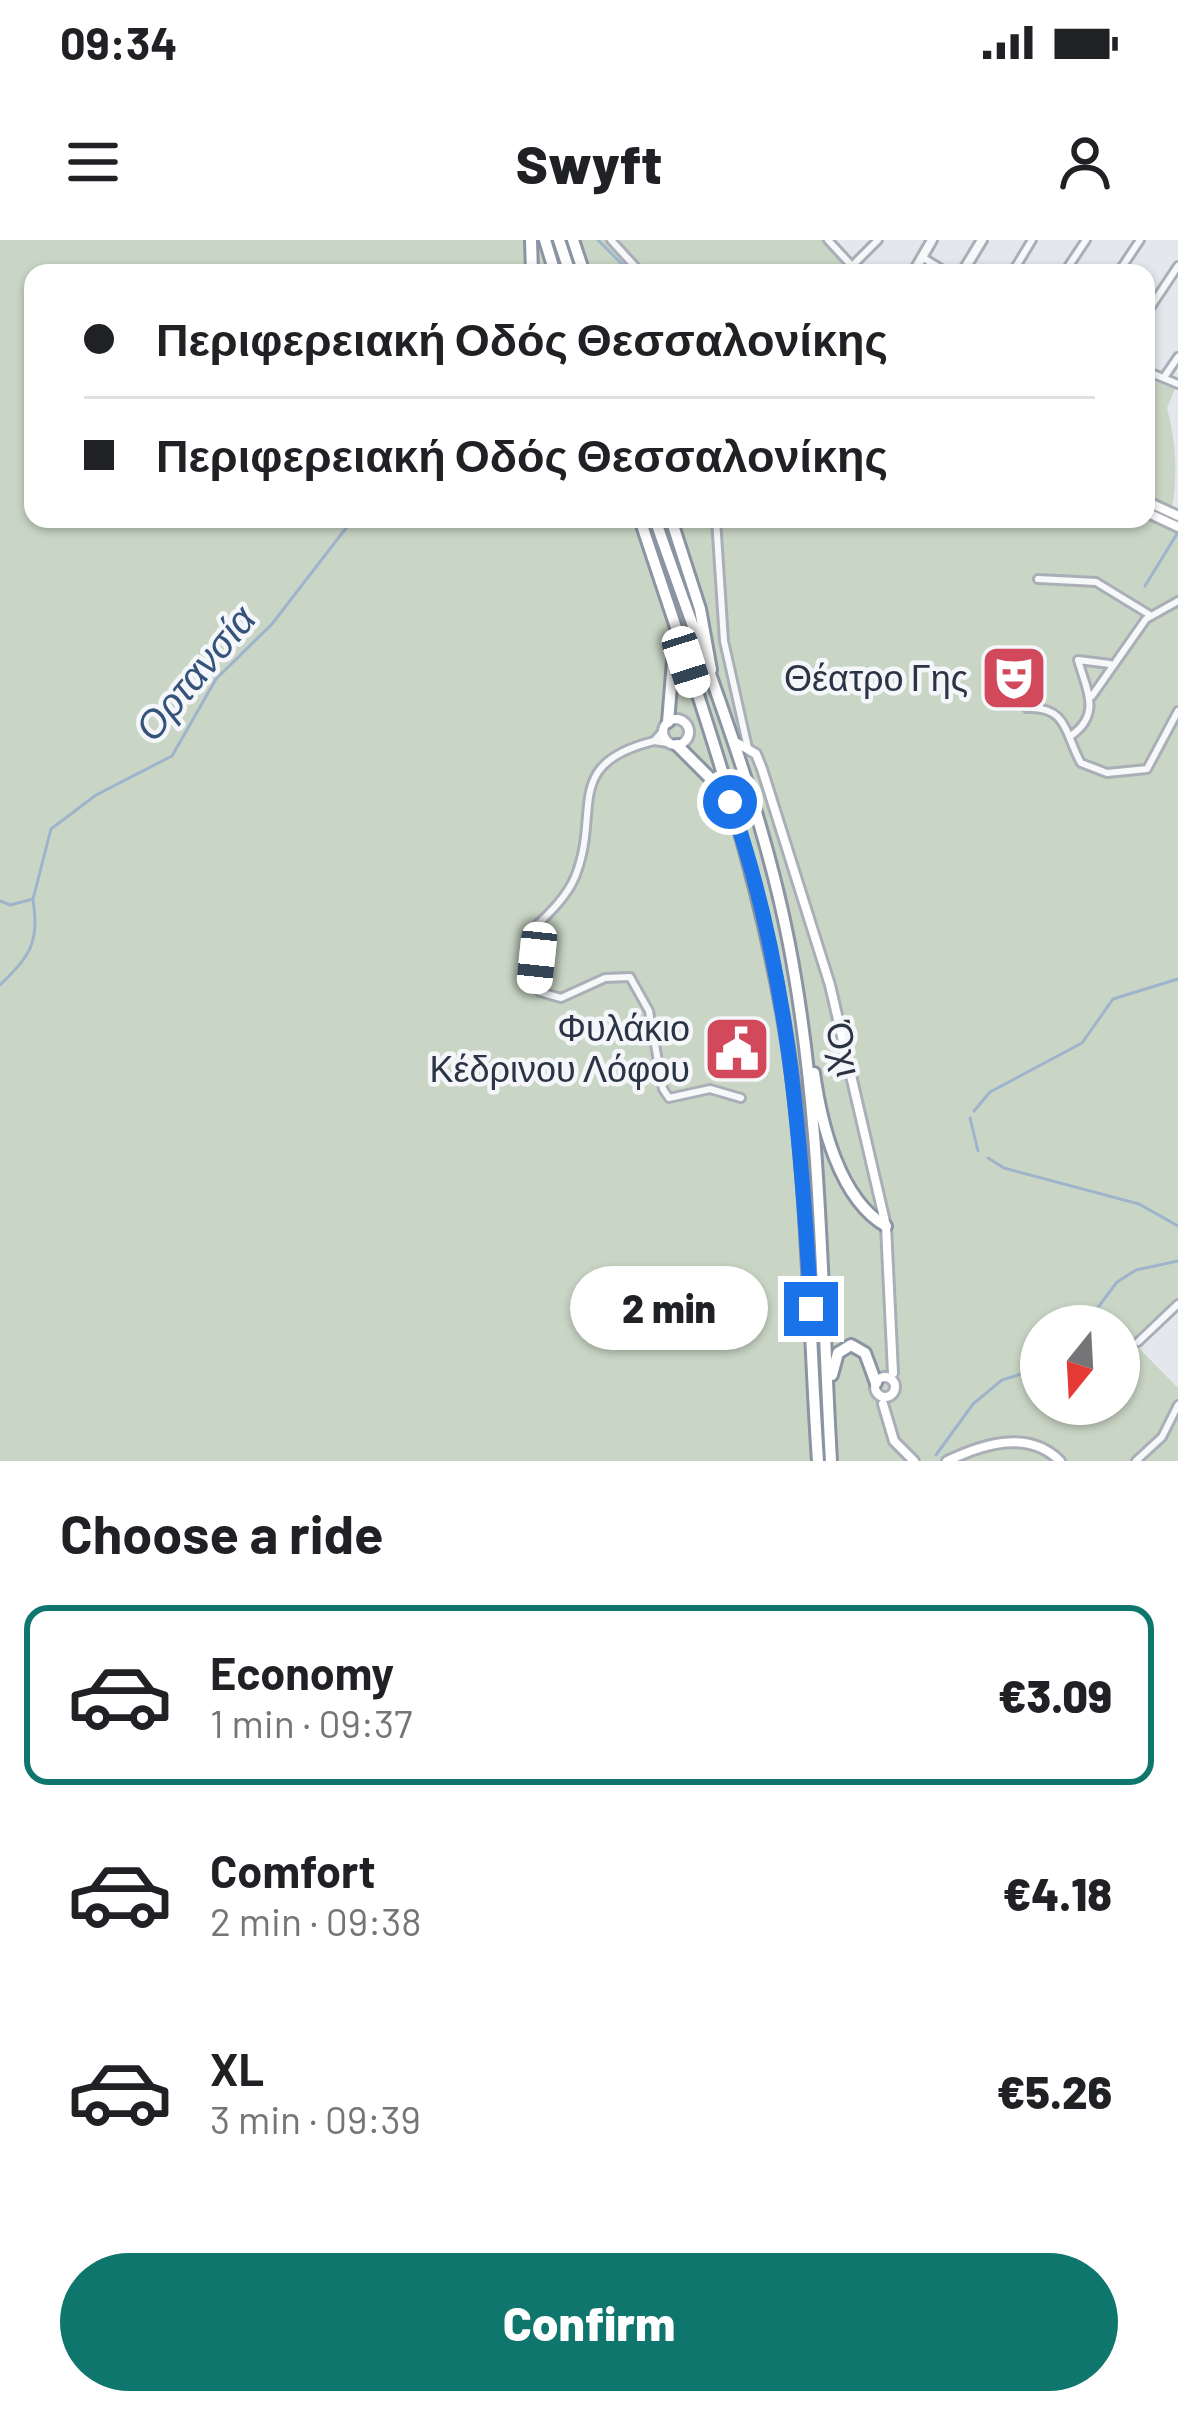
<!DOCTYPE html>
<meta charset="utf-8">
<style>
:root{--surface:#fff;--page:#f6f6f6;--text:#202124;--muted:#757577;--line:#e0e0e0;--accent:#0f766e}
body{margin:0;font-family:Barlow,sans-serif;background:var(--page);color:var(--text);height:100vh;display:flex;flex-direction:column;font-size:45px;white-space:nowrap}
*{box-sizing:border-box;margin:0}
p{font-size:39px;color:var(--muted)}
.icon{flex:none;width:66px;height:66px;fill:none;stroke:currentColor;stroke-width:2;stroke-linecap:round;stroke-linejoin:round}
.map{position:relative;height:1221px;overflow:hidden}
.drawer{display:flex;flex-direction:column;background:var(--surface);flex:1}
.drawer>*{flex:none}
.banner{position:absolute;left:24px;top:24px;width:1131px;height:264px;border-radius:24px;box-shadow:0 3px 9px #0004;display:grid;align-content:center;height:264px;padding:0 60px;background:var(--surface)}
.needle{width:78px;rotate:198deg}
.buttons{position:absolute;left:1020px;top:1065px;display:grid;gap:24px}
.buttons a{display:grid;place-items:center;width:120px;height:120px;border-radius:50%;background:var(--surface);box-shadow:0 3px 9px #0004;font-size:60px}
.end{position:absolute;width:54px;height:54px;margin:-27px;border:15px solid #1a73e8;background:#fff;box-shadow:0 0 0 6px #fff}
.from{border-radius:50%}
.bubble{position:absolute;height:84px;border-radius:42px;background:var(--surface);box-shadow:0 3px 9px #0004;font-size:39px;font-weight:800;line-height:84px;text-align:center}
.car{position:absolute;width:36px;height:72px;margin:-36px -18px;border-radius:15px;box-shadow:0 0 9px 3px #0007;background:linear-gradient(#fff 24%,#345 0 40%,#fff 0 76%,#345 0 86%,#fff 0)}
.banner b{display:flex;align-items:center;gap:42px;height:114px;font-size:45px}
.banner b+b{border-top:3px solid var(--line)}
.banner i{width:30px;height:30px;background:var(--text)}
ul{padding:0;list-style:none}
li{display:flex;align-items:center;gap:36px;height:180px;margin:0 24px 18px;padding:0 36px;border:6px solid transparent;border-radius:24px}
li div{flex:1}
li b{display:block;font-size:45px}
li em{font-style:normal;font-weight:800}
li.active{border-color:var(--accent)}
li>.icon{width:108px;height:108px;stroke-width:1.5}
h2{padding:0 60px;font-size:54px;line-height:144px}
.cta{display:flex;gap:24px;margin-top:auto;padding:24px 60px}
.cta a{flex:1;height:138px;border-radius:72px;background:var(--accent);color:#fff;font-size:48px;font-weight:800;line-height:138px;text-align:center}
.status{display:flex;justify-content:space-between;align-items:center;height:84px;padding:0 60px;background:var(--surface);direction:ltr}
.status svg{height:33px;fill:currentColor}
header{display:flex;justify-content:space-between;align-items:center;height:156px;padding:0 60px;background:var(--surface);font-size:54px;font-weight:800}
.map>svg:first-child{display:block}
</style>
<div class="status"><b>09:34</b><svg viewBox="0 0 49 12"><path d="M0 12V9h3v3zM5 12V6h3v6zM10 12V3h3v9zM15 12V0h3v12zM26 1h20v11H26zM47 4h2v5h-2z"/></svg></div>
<header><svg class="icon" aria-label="menu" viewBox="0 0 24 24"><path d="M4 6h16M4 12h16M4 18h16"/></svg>Swyft<svg class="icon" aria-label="person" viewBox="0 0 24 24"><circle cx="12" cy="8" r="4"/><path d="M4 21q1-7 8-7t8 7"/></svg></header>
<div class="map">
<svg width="1178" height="1221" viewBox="0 0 1178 1221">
<rect width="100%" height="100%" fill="#e4e7ec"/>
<path fill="#c9d6c5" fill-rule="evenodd" d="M 0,0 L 823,0 L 849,33 L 33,33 L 33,279 L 1146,279 L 1146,138 L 1175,149 L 1167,168 C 1178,211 1178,244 1168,289 L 1178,294 L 1178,1060 L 1135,1104 L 1178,1148 L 1178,1221 L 0,1221 ZM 1041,1086 L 1119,1086 L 1119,1164 L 1041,1164 Z"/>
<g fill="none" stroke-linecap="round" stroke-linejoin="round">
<path stroke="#9fb4cc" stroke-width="3" d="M 598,0 L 631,33
M 1145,346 L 1178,292
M 0,661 L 10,665 L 33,659 L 51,589 L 96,555 L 172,516 L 216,439 L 272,384 L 353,279
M 0,745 C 30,716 40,702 33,660
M 974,871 L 990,852 L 1082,803 L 1113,759 L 1178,739
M 970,878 L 978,911
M 988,918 L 1004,928 L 1139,964 L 1178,986
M 1084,1086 L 1117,1042 L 1136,1030 L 1178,1021
M 936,1215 L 973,1164 L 1002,1140 L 1041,1128"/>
<defs>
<path id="minor" d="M 611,0 L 641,33
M 828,0 L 852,26 L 878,0
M 922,17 L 948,33
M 1012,33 L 1032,0
M 1064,33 L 1086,0
M 1118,33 L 1140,0
M 1146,74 L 1178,26
M 1146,131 L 1178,144
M 1165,136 L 1178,117
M 716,279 L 724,401 L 748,508
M 1038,339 L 1096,342 L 1150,375
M 1092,456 L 1146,379 L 1178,361
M 1027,468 C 1068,466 1065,495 1081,523 L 1107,533 L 1147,529 L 1178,471
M 663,491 L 654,501 L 668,503
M 1072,495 C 1102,473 1086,449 1078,420 L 1110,424
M 654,501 C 561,524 602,571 575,637 C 566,659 544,678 528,694 C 540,714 529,735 540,752 L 561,758 L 605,738 L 630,737 L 649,771 L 663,849 L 669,858 L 710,849 L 741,858
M 1138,1102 L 1178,1064
M 1136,1221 L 1162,1197 L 1178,1165"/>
<path id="tertiary" d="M 913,33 L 932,0
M 962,33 L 982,0"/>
<path id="secondary" d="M 1146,261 L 1178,276
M 1146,272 L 1178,287
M663 492a13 13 0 1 1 26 0a13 13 0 1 1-26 0Z
M 737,503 L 756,514 L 762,529 L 830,745 L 886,986 L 893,1133
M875 1147a10 10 0 1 1 20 0a10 10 0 1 1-20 0Z
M 883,1164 L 894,1201 L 914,1221
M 947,1221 C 983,1204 1028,1189 1060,1221"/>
<path id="trunk" d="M 531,0 L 532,33
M 545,0 L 555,33
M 559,0 L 570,33
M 573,0 L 584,33
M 640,279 C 696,449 757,618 786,795 C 809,936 808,1079 818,1221
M 655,279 C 703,419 761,559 789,704 C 822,874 821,1049 831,1221
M 671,279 L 700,369 L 711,430
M 668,482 L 675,397
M 677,505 L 722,550
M 814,833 C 821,883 839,959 886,986
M 832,1135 L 838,1113 L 851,1105 L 865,1113 L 876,1143"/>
</defs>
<use href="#minor" stroke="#a9aeb7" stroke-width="12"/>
<use href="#tertiary" stroke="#a9aeb7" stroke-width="14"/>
<use href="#secondary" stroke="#a9aeb7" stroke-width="14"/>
<use href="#trunk" stroke="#8b94a3" stroke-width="16"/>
<use href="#minor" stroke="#f7f8fa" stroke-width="6"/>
<use href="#tertiary" stroke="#f7f8fa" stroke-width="8"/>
<use href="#secondary" stroke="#fff" stroke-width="8"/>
<use href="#trunk" stroke="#fff" stroke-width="10"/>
</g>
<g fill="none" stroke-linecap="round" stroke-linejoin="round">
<path stroke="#1a73e8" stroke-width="15" d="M 730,562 C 788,724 801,899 811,1069"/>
</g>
<defs>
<symbol id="theatre-square" viewBox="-11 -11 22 22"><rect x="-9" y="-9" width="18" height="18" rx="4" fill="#d1495b" stroke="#f4f6f9"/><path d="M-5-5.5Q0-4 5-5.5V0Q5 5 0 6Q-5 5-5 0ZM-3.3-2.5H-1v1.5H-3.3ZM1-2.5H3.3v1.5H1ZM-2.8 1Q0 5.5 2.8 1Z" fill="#fff"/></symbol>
<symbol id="civic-square" viewBox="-11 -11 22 22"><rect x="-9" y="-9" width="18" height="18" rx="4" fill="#d1495b" stroke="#f4f6f9"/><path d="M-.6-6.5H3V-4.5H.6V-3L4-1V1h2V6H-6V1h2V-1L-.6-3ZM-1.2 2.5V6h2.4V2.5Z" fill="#fff"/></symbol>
</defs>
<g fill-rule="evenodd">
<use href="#theatre-square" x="976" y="400" width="76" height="76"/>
<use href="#civic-square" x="699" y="771" width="76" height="76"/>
</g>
<g text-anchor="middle" stroke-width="9" stroke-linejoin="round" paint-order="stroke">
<g font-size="36" fill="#2b3445" stroke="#f4f6f9" text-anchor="end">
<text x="968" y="451">Θέατρο Γης</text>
<text x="690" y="801">Φυλάκιο<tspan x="690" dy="41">Κέδρινου Λόφου</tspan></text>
</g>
<g font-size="36" fill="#2b3445" stroke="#f4f6f9">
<text transform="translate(844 809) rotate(77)" y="13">Όχι</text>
</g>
<g font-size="39" font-style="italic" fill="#34527a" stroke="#f4f6f9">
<text transform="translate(195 433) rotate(-50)" y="14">Ορτανσία</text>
</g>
</g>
</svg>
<div class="buttons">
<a><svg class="needle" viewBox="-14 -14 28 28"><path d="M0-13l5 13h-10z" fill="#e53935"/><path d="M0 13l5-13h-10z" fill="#757577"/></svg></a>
</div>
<i class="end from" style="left:730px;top:562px"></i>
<i class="end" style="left:811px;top:1069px"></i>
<div class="bubble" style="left:570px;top:1026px;width:198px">2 min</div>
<i class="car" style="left:686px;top:422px;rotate:162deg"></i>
<i class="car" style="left:537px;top:718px;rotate:186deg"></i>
<div class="banner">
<b><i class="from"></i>Περιφερειακή Οδός Θεσσαλονίκης</b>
<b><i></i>Περιφερειακή Οδός Θεσσαλονίκης</b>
</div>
</div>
<section class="drawer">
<h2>Choose a ride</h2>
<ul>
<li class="active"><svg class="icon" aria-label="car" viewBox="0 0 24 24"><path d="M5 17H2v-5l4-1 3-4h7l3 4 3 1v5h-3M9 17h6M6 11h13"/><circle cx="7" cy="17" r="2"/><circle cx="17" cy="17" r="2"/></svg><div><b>Economy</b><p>1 min · 09:37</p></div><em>€3.09</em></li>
<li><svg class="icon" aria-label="car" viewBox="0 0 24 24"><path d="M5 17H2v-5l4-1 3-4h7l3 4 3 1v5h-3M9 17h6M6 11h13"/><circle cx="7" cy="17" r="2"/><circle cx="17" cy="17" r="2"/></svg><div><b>Comfort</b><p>2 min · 09:38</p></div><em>€4.18</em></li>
<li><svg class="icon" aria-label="car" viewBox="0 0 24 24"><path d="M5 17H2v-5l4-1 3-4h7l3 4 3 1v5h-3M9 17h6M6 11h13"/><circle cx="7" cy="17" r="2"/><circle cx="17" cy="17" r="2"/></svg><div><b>XL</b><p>3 min · 09:39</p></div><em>€5.26</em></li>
</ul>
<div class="cta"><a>Confirm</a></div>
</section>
